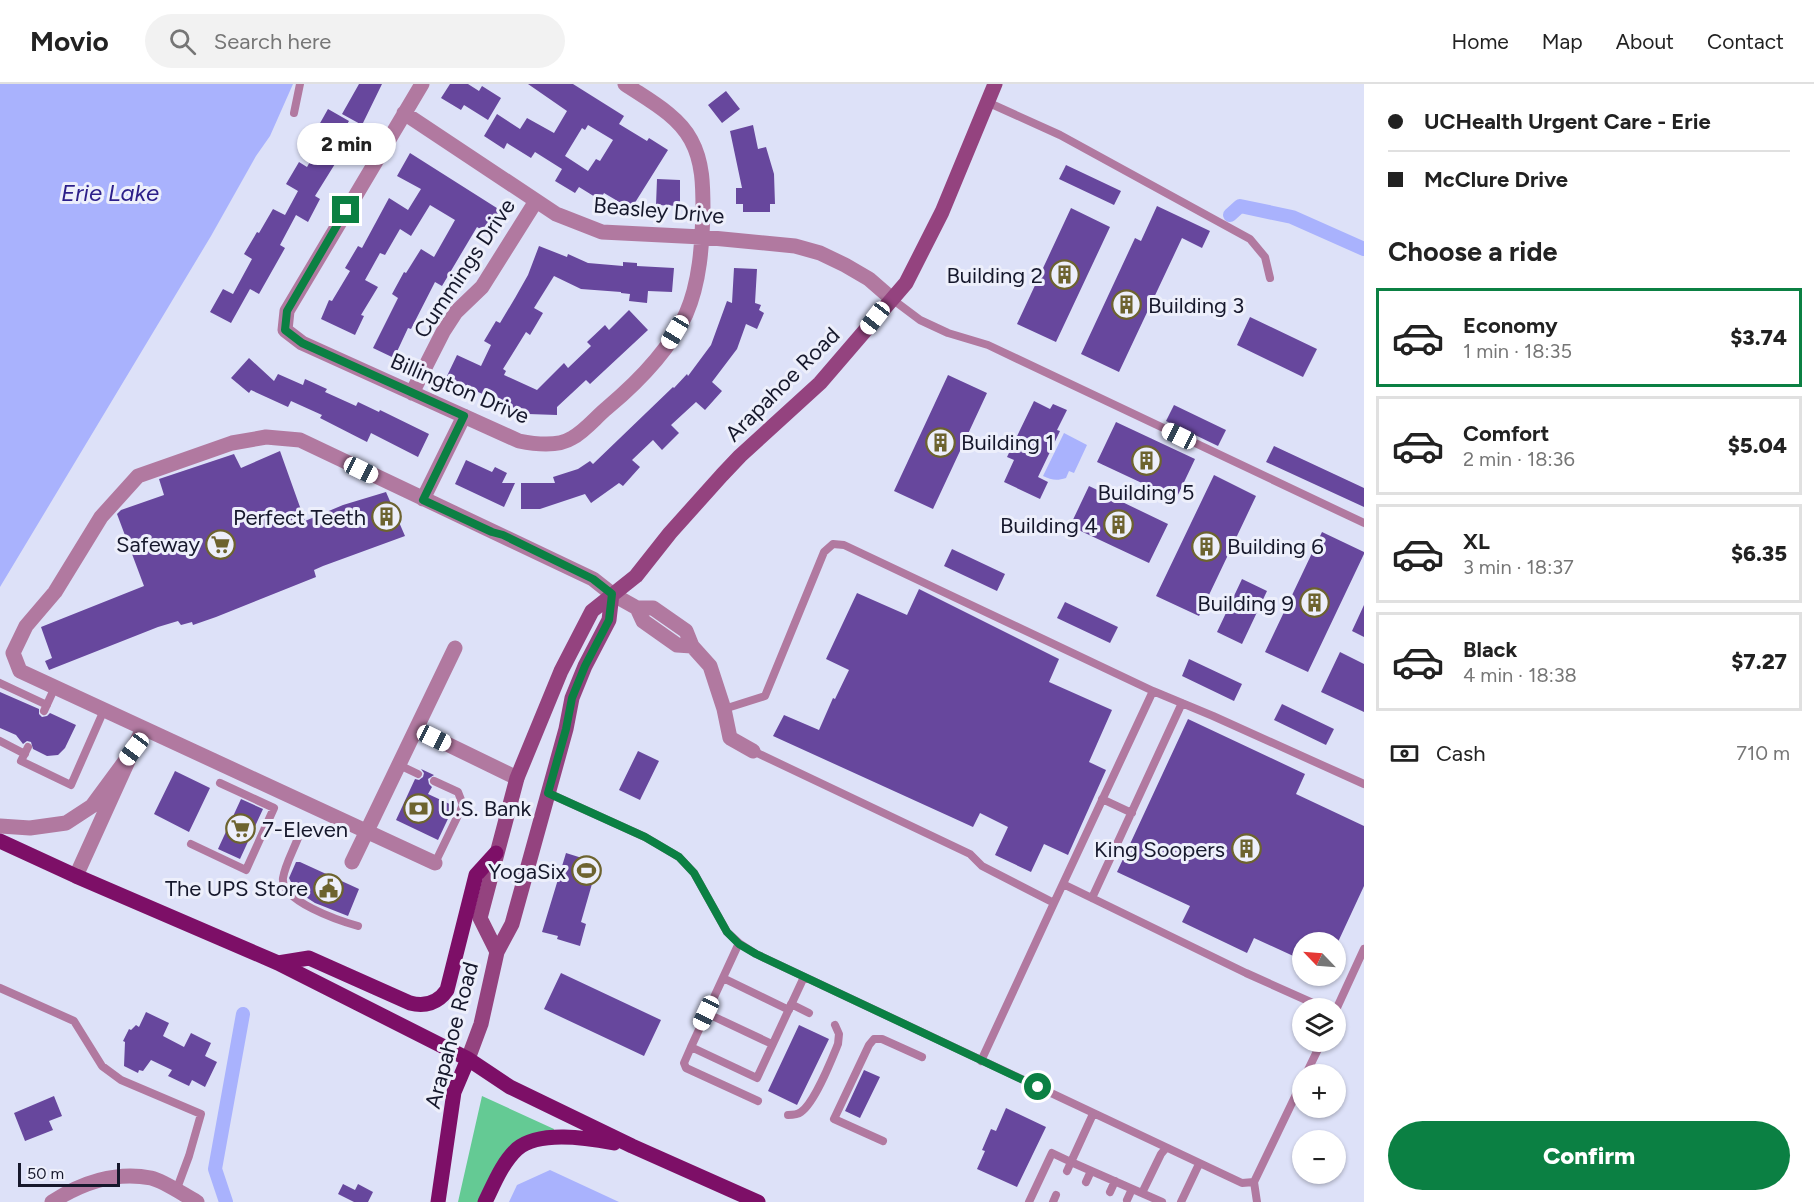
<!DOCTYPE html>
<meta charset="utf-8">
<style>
:root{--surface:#fff;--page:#f2f2f2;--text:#222;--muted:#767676;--line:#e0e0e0;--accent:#0b8043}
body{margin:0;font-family:Figtree,sans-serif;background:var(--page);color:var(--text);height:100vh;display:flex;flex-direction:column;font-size:22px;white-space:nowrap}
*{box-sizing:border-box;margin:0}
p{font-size:20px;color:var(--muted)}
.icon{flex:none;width:33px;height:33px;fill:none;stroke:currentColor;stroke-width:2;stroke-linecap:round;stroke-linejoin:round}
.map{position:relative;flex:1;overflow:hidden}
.sheet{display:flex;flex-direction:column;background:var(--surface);width:450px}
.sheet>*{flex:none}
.guide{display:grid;align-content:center;height:132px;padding:0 24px;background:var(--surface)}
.needle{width:39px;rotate:295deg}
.buttons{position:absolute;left:1292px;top:848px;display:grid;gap:12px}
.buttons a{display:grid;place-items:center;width:54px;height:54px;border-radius:50%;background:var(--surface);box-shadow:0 2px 4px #0004;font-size:30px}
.scale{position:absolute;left:18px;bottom:15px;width:102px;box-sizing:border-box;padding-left:6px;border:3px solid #16182c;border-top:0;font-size:16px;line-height:21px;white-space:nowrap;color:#16182c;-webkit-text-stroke:4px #edeffb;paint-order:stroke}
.end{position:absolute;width:27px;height:27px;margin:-14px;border:8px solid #0b8043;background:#fff;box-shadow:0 0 0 3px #fff}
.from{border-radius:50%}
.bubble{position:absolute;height:42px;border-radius:21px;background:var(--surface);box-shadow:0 2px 4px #0004;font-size:20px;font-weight:800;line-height:42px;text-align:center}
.car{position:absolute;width:18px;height:36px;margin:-18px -9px;border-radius:8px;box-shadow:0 0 4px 2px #0007;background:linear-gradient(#fff 24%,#345 0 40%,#fff 0 76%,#345 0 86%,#fff 0)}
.guide b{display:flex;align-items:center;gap:21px;height:57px;font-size:22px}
.guide b+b{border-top:2px solid var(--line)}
.guide i{width:15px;height:15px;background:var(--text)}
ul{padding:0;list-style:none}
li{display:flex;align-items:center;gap:18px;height:99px;margin:0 12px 9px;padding:0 12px;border:3px solid var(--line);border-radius:0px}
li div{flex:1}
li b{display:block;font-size:22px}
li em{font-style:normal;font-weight:800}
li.active{border-color:var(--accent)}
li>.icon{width:54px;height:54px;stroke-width:1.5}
h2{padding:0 24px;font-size:27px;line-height:72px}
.pay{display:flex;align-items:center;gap:15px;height:66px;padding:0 24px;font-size:22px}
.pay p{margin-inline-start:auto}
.cta{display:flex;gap:12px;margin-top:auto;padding:12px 24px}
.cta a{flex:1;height:69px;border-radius:36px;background:var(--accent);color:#fff;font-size:24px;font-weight:800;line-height:69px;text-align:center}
header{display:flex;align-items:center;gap:36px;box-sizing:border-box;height:84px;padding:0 30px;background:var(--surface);border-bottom:2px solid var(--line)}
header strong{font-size:28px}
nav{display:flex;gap:33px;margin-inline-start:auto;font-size:21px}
.search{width:420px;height:54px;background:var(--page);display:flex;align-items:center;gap:15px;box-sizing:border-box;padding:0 21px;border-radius:33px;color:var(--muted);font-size:22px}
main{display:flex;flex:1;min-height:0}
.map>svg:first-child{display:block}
</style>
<header>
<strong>Movio</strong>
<div class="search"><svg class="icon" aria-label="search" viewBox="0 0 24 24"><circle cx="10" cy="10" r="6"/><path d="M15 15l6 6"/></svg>Search here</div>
<nav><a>Home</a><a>Map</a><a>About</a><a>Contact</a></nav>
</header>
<main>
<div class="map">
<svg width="1364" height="1118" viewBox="0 0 1364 1118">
<rect width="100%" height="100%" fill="#dde1f8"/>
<path fill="#64ca94" d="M 482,1012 L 554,1045 L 553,1048 L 529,1051 L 480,1118 L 458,1118 Z"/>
<path fill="#a9b2fd" d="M 0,0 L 293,0 L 270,52 L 256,72 L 211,152 L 0,503 Z
M 1064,349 L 1087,361 L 1074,389 L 1069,387 L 1066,394 C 1057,397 1051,396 1043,392 Z
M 550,1086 L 619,1118 L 509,1118 L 517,1101 Z"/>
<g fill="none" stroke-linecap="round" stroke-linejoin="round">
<path stroke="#a9b2fd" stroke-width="14" d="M 1230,131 L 1240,122 L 1292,133 L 1364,165
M 226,1118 L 215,1085 L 243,930"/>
</g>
<path fill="#67479d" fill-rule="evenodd" d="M 359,0 L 382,0 L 362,41 L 342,30 Z
M 450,0 L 468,0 L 479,7 L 482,2 L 501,14 L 488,36 L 464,21 L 461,26 L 441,14 Z
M 528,0 L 573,0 L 624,32 L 619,40 L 647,57 L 649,54 L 668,66 L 631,125 L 604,109 L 600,116 L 579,103 L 575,109 L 555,97 L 562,85 L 535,68 L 531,74 L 507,59 L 504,65 L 484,52 L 497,30 L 520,45 L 527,34 L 554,49 L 567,27 ZM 588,41 L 613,56 L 600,77 L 596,75 L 588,87 L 565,72 L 582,44 L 585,46 Z
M 726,7 L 740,25 L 722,39 L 708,21 Z
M 328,25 L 349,37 L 334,62 L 343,67 L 315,112 L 320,115 L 308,138 L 296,131 L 280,161 L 285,164 L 259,210 L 250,205 L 231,239 L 210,228 L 223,205 L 233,210 L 252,175 L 244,170 L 257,148 L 259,149 L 273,125 L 285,131 L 298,107 L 286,100 L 299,78 L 307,83 L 324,53 L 315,48 Z
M 753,41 L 758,65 L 766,63 L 774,90 L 775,120 L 770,120 L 770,128 L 743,128 L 743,120 L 736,120 L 736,104 L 742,104 L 730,47 Z
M 410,69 L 500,126 L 487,149 L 477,143 L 442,202 L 435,198 L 411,245 L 408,244 L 394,274 L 373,264 L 398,214 L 392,210 L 404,188 L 406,189 L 421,165 L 434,173 L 455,136 L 430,121 L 411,152 L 400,145 L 385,171 L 380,169 L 365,196 L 378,203 L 361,231 L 364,232 L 355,251 L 321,235 L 329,216 L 332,217 L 350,187 L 345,184 L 358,162 L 362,164 L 389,114 L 408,126 L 421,105 L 397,92 Z
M 1066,81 L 1121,107 L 1114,121 L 1059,95 Z
M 657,95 L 680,96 L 680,122 L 656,121 Z
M 1157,122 L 1210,147 L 1202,164 L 1182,154 L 1119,288 L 1081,270 L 1135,154 L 1141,157 Z
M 1071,124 L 1110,143 L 1056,258 L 1017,240 Z
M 539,162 L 567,173 L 568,170 L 588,179 L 623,182 L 623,178 L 637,179 L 637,182 L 674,184 L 672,208 L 648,207 L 647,219 L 629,217 L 630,210 L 621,209 L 621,208 L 581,205 L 554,192 L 534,224 L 543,229 L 530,251 L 526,248 L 503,285 L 506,287 L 504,291 L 537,306 L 564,279 L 568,284 L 591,262 L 587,258 L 605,241 L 609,246 L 629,226 L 648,246 L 590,300 L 586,296 L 557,323 L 557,331 L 528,330 L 446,294 L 457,271 L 481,282 L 491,261 L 484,257 L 496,237 L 500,239 L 515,214 L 528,191 Z
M 734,184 L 757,185 L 755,219 L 761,221 L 759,226 L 764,229 L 757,245 L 746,240 L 737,265 L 712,298 L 722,307 L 705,326 L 696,318 L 671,341 L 679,349 L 662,366 L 653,356 L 632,376 L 640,383 L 623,402 L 619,399 L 591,419 L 585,410 L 540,425 L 521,425 L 521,399 L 555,399 L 553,393 L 578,385 L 590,377 L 593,380 L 673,303 L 674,304 L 687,290 L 688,292 L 711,261 L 727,217 L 732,219 Z
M 1250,233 L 1317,265 L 1303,293 L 1237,261 Z
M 249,274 L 274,297 L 278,290 L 303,301 L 305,295 L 327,305 L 325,308 L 356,322 L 358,318 L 379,328 L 380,326 L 429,350 L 418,373 L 371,349 L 367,358 L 320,334 L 322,331 L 291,317 L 288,323 L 251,306 L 249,309 L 231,294 Z
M 948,291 L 987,309 L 933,425 L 894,407 Z
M 1034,317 L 1050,325 L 1053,320 L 1067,326 L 1057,346 L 1060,347 L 1038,393 L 1048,398 L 1040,415 L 1004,398 L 1014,376 L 1007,373 Z
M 1174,321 L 1226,346 L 1218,362 L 1166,337 Z
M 1116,338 L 1195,375 L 1176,415 L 1097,378 Z
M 1274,362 L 1364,404 L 1364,423 L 1266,378 Z
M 280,367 L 305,437 L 343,421 L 386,408 L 405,452 L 323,482 L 314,486 L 316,493 L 216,533 L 193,541 L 192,538 L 181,541 L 178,537 L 158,543 L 49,586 L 45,577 L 52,574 L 41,543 L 144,502 L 117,430 L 121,426 L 164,411 L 159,395 L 234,370 L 241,384 Z
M 466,376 L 492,388 L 495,383 L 507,389 L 502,399 L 515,399 L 504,423 L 455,400 Z
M 1214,391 L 1256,412 L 1199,532 L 1156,512 Z
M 1089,402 L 1168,440 L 1149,479 L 1070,442 Z
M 1322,448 L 1364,468 L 1364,470 L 1308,588 L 1265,568 Z
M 952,465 L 1005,490 L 997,507 L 944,482 Z
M 1242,495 L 1267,507 L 1242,560 L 1217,548 Z
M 919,505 L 1059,575 L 1049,598 L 1112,626 L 1089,678 L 1106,686 L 1068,771 L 1044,760 L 1031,788 L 995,771 L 1008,743 L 980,729 L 973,743 L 773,652 L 784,631 L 819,646 L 833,614 L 835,615 L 849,586 L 826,575 L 857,509 L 907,531 Z
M 1065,518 L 1118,543 L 1110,559 L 1057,534 Z
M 1364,521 L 1364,553 L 1352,547 Z
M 1340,568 L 1364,580 L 1364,628 L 1321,608 Z
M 1189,575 L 1242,600 L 1234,617 L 1182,592 Z
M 0,608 L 39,625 L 39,630 L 42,633 L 47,632 L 50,629 L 76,641 L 65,664 L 58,671 L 47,672 L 33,665 L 31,658 L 27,657 L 23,660 L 16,651 L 0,644 Z
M 1282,620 L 1334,645 L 1326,661 L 1274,636 Z
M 1188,635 L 1305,690 L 1296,710 L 1364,742 L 1364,802 L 1338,858 L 1302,858 L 1302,876 L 1254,854 L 1247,869 L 1182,838 L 1190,822 L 1117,788 Z
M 638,667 L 659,677 L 640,716 L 619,706 Z
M 421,685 L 434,691 L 428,695 L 429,700 L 432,703 L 428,710 L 454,722 L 438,756 L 396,736 L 415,695 L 419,696 L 423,693 L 424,689 Z
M 175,687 L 210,704 L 189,748 L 154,730 Z
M 241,715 L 263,725 L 240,775 L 218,765 Z
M 566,769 L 598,779 L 581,838 L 586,840 L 580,862 L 557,855 L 558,852 L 542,848 Z
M 296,778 L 300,778 L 359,805 L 348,832 L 315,819 L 295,806 L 289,794 Z
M 561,889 L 661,936 L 644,972 L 544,925 Z
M 146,928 L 169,939 L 163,952 L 184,963 L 191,949 L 211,959 L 205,972 L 217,978 L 205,1003 L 192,996 L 189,1002 L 168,992 L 172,986 L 151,976 L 143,987 L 139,986 L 138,989 L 124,982 L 125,958 L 123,957 L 129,945 L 131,946 L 136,941 L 139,943 Z
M 799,941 L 829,955 L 797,1021 L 768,1007 Z
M 864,986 L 880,993 L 860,1034 L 845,1027 Z
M 54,1012 L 62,1032 L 49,1037 L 53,1046 L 25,1057 L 14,1029 Z
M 1006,1024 L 1046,1043 L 1017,1103 L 977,1085 L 985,1067 L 982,1066 L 991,1045 L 996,1047 Z
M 343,1100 L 355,1106 L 358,1100 L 373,1108 L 368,1118 L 354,1118 L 338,1110 Z"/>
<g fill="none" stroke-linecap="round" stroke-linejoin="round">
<path stroke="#b179a0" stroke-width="8" d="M 987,18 L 1060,51 L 1250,155 L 1265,173 L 1270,194
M 294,29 L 300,0
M 892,215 L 920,236 L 948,249 L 988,261 L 1364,439
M 0,599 L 47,621
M 724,625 L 765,612 L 824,468 L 833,460 L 844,461 L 1153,607 L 1213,632 L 1364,700
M 44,627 L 55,603
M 0,657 L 25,670
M 28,663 L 21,677 L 71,701 L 104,626
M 753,667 L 970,770 L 982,782 L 1054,819 L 981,977
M 399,681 L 418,690
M 434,697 L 458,708 L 463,721 L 435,779
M 548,709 L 645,753 L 679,773 L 694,789 L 727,848 L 739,859 L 756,870 L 1242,1099 L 1254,1098 L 1302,998
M 1102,715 L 1132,729
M 298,754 C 293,767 285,781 283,794 C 280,817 340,837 358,842
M 191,760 L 246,786 L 274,724 L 220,699
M 1063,800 L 1246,889 L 1324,924
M 1092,814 L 1182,619
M 1054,819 L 1153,607
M 739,859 L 691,963 L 757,994 L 804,893
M 723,894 L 789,926
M 0,904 L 74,937 L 102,982 L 121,996 L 201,1030 L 189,1072 L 176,1107
M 791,920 L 809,929
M 1335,928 L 1364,865
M 706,929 L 772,960
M 691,963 L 684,979 L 686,984 L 758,1017
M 1306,990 L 1322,957
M 1093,1030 L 1071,1078 L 1162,1118
M 788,1031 C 793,1031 797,1031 801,1028 C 815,1018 831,977 838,960 L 839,950 L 835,941
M 883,1057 L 834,1035 L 869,961 L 874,955 L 882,955 L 922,973
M 1086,1098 L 1091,1087
M 1254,1098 L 1257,1118
M 1110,1108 L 1115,1097
M 1142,1109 L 1161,1070 L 1166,1064
M 1127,1116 L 1132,1105
M 1029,1118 L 1052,1069 L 1071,1078 L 1067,1087
M 1053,1118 L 1056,1111
M 1181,1118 L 1199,1080"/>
<path stroke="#b179a0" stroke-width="15" d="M 422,0 L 287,227 L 285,246 L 302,259 L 519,357 C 534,360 558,363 572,354 C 585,347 596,333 607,324 C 638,298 669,267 686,230 C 700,198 702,161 703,127 C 703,102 703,78 691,56 C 678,31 647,15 625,0
M 404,29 L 556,130 L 602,148 L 702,153 L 795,162 L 820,169 L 845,181 L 869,195 L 892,215
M 412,309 L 443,248 L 456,228 L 482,203 L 536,117
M 423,415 L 464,332
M 637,524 L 653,524 L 686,547 L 692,562 L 710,582 L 724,625 L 730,654 L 753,667
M 416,645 L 517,694
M 0,742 L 30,744 L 66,739 L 92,722 L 134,665
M 352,778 L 455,564
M 435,779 L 20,587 L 13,569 L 26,542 L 55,508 L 101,433 L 138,392 L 232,359 L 266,353 L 300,356 L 593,495 L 612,510 L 637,524 L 643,537 L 677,561 L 692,562
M 76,792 L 143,644
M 52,1118 C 81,1099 116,1087 151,1094 C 164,1097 184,1111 197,1118"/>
<path stroke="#94437f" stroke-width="15" d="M 497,868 L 480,834 L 517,694 L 561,587 L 592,527 L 636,492 L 670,449 L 722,391 L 740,372 L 820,299 L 906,199 L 942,128 L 995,0
M 468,975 L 481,940 L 497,868 L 512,840 L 566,645 L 572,614 L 585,582 L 609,536 L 612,510"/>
<path stroke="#7d0f67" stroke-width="15" d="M 0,757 L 76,792 L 278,879 L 468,975 L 510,1003 L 632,1062 L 758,1118
M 278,879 L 309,874 L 410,919 C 425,923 438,919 447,906 L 476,791 L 496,769
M 438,1118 L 454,1008 L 468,975
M 485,1118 C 494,1100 502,1079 517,1065 C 539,1046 588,1054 614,1059"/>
</g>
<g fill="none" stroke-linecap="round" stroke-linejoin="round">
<path stroke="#0b8043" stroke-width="8" d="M 346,126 L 287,227 L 285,246 L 302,259 L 464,332 L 423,416 L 492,448 L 503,451 L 593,495 L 612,510 L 609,536 L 585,582 L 572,614 L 566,645 L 548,709 L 645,753 L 679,773 L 694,789 L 727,848 L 739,860 L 756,870 L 1038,1003"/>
</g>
<defs>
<symbol id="building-ring" viewBox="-11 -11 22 22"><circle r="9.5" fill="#edeffb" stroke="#6d632f" stroke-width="1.5"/><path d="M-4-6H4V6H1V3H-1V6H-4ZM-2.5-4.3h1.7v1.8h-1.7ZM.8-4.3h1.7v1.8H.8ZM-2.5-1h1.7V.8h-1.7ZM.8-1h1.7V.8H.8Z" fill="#6d632f"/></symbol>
<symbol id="supermarket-ring" viewBox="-11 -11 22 22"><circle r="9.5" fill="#edeffb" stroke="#6d632f" stroke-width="1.5"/><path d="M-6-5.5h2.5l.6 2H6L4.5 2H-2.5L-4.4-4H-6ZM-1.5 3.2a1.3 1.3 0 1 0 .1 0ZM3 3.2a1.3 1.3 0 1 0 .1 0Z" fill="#6d632f"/></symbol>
<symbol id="bank-ring" viewBox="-11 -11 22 22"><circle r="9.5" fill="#edeffb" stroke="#6d632f" stroke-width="1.5"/><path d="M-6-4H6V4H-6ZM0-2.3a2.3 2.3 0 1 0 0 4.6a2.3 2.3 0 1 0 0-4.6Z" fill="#6d632f"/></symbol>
<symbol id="stadium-ring" viewBox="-11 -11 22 22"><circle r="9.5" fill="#edeffb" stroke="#6d632f" stroke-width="1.5"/><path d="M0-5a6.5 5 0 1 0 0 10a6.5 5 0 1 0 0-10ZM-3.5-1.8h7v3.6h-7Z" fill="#6d632f"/></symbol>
<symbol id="civic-ring" viewBox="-11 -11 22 22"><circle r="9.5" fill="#edeffb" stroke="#6d632f" stroke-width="1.5"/><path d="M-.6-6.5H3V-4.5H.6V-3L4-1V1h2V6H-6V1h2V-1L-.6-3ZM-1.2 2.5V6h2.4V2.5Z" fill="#6d632f"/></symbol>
</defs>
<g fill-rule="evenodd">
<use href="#building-ring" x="1048" y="174" width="33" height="33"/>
<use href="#building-ring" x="1110" y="204" width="33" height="33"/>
<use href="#building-ring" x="924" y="342" width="33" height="33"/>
<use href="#building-ring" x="1130" y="360" width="33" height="33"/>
<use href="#building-ring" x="370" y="416" width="33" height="33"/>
<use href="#building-ring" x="1102" y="424" width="33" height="33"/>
<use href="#supermarket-ring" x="204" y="444" width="33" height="33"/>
<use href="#building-ring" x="1190" y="446" width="33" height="33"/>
<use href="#building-ring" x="1298" y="502" width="33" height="33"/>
<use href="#bank-ring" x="402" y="708" width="33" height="33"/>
<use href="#supermarket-ring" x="224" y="728" width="33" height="33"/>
<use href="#building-ring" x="1230" y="748" width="33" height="33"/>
<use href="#stadium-ring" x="570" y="770" width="33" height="33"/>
<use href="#civic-ring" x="312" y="788" width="33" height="33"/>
</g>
<g text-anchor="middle" stroke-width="6" stroke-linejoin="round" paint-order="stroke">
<g font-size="22" fill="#16182c" stroke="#edeffb">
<text transform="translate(659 126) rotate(5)" y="8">Beasley Drive</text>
<text transform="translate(464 184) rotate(-56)" y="8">Cummings Drive</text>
<text transform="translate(782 300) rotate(-45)" y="8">Arapahoe Road</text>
<text transform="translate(460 304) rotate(23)" y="8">Billington Drive</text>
<text transform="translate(451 951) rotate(-75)" y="8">Arapahoe Road</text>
</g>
<g font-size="22" fill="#16182c" stroke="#edeffb" text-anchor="end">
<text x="1043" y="199">Building 2</text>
<text x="1148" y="229" text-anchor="start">Building 3</text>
<text x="961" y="366" text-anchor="start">Building 1</text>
<text x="1146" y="416" text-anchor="middle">Building 5</text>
<text x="366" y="441">Perfect Teeth</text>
<text x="1098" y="449">Building 4</text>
<text x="200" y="468">Safeway</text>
<text x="1227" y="470" text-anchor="start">Building 6</text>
<text x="1294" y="527">Building 9</text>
<text x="440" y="732" text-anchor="start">U.S. Bank</text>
<text x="262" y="753" text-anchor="start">7-Eleven</text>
<text x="1225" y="773">King Soopers</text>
<text x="566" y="795">YogaSix</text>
<text x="308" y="812">The UPS Store</text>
</g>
<g font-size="24" font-style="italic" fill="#2c1f89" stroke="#edeffb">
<text x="110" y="117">Erie Lake</text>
</g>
</g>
</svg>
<div class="buttons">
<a><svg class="needle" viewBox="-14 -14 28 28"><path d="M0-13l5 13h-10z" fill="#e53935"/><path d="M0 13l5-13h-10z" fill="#767676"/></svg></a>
<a><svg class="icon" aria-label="layers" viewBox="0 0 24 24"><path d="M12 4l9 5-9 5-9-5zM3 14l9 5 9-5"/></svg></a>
<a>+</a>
<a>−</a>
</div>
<div class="scale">50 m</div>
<i class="end from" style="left:1038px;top:1003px"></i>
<i class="end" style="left:346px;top:126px"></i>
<div class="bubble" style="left:297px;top:39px;width:99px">2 min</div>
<i class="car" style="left:875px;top:234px;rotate:218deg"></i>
<i class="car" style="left:675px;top:248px;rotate:211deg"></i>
<i class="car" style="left:1179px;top:352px;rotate:296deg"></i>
<i class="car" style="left:361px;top:386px;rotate:116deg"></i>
<i class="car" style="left:434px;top:654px;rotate:116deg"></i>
<i class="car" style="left:134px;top:665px;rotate:217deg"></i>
<i class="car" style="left:706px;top:929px;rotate:205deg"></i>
</div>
<section class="sheet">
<div class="guide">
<b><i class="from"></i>UCHealth Urgent Care - Erie</b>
<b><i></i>McClure Drive</b>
</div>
<h2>Choose a ride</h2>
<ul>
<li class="active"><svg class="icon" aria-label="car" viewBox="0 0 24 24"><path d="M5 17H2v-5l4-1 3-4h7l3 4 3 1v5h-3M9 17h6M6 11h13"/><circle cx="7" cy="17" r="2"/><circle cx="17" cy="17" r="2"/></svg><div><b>Economy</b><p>1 min · 18:35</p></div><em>$3.74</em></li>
<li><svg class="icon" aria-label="car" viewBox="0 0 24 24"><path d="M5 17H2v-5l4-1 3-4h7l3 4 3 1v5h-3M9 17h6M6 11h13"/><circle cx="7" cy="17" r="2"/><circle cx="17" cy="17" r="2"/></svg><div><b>Comfort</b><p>2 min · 18:36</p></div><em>$5.04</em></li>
<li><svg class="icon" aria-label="car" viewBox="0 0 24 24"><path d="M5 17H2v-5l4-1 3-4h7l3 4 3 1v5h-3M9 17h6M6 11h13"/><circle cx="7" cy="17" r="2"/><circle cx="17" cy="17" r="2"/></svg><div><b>XL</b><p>3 min · 18:37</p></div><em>$6.35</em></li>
<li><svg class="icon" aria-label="car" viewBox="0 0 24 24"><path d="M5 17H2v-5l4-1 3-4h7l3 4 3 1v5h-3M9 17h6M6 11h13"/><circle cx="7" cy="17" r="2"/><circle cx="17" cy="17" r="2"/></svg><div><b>Black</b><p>4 min · 18:38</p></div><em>$7.27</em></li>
</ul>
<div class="pay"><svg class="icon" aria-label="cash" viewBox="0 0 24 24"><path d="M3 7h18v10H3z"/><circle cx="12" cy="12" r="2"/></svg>Cash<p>710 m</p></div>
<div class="cta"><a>Confirm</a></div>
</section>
</main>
